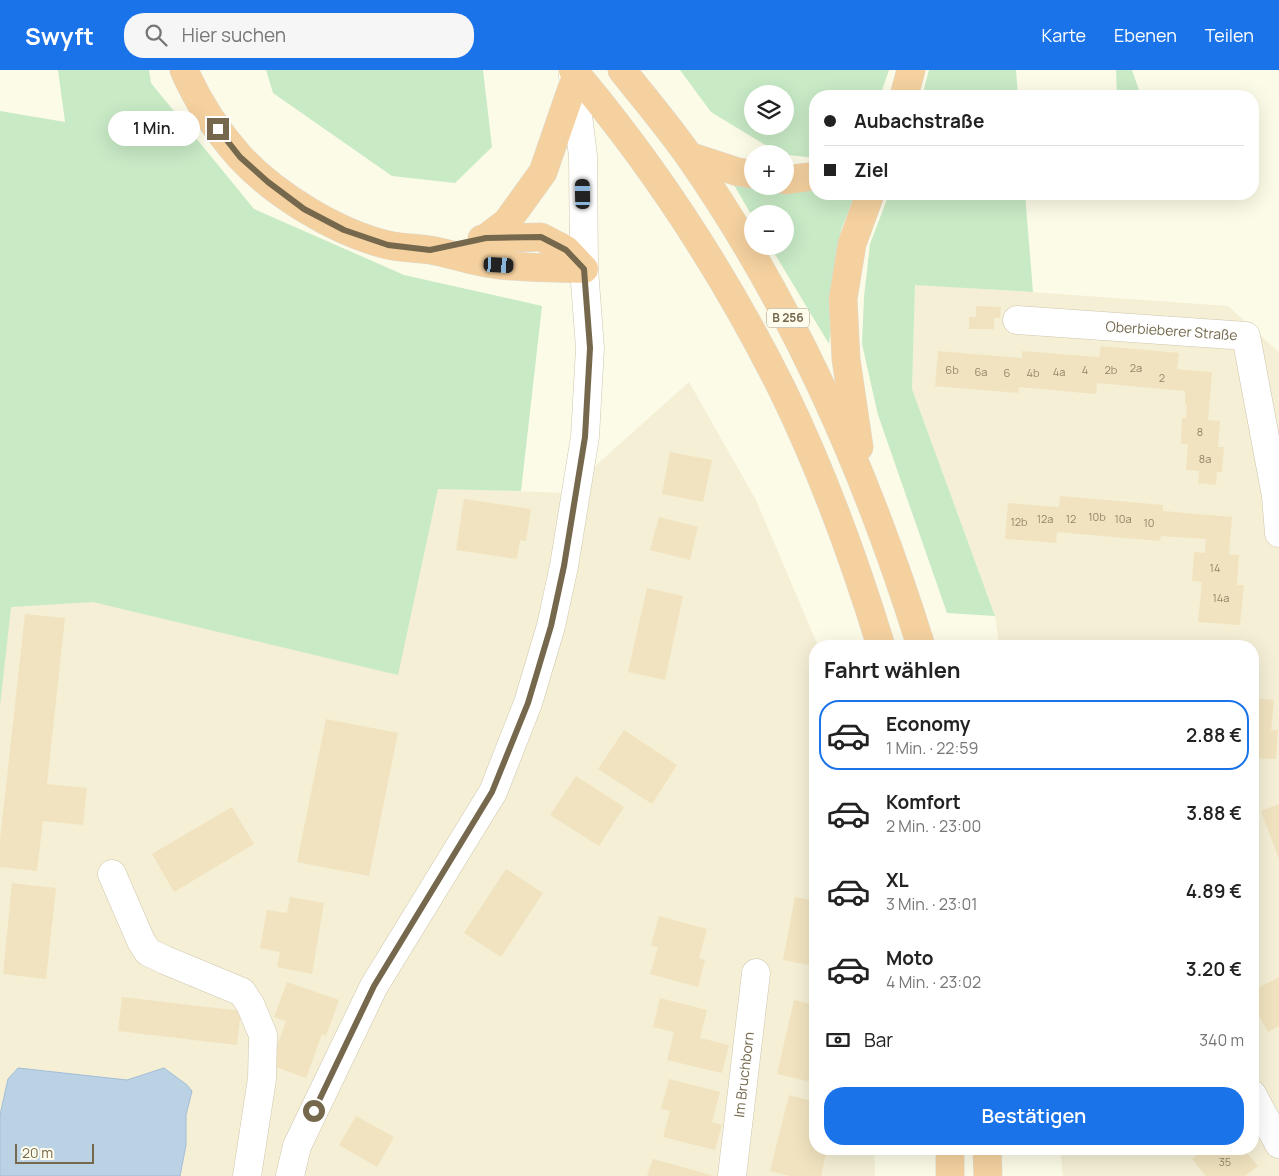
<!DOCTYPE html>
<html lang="de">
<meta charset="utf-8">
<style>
:root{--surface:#fff;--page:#f6f6f6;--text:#222;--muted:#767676;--line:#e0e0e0;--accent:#1a73e8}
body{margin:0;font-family:Manrope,sans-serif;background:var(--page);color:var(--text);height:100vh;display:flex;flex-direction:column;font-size:19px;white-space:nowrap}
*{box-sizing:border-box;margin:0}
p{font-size:16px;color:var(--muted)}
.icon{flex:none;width:28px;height:28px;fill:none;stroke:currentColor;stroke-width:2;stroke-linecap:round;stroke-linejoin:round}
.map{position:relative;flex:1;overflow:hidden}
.panel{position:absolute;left:809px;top:570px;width:450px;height:515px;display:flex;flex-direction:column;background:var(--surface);border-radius:20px;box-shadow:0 5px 20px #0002}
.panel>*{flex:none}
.guide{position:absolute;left:809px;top:20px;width:450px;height:110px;border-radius:20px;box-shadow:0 5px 20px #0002;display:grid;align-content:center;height:110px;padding:0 15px;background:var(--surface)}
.tools{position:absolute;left:744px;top:15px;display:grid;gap:10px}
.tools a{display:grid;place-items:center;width:50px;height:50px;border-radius:50%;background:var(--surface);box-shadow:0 5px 20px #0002;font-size:25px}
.scale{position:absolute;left:15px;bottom:12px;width:79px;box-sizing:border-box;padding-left:5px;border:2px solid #75684c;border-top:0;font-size:14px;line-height:18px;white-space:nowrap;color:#75684c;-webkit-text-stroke:4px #fffded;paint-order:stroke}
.end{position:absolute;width:22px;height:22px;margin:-11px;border:6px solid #75684c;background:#fff;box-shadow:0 0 0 2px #fff}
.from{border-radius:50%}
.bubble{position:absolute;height:35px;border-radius:18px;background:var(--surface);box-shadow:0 5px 20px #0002;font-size:16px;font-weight:600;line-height:35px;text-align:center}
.car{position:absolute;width:15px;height:30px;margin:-15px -8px;border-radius:6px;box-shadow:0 0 4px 1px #0007;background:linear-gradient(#222 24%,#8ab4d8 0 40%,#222 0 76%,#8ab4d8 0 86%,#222 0)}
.guide b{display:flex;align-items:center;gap:18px;height:48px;font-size:19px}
.guide b+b{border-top:1px solid var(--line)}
.guide i{width:12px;height:12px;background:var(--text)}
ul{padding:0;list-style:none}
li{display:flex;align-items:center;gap:15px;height:70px;margin:0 10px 8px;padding:0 5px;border:2px solid transparent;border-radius:20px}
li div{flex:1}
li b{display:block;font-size:19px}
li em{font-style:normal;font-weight:600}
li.on{border-color:var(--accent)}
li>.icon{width:45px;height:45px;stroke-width:1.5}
h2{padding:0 15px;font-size:22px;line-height:60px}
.pay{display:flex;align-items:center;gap:12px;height:55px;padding:0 15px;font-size:19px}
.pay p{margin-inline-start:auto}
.cta{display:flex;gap:10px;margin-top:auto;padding:10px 15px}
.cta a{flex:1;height:58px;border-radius:20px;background:var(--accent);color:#fff;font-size:20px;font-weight:600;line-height:58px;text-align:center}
header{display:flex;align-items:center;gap:30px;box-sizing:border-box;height:70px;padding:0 25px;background:var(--accent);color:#fff}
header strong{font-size:24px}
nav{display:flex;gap:28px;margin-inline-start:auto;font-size:18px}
.search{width:350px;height:45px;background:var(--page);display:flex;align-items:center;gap:12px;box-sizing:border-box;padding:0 18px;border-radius:20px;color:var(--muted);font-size:19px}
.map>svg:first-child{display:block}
</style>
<header>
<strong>Swyft</strong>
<div class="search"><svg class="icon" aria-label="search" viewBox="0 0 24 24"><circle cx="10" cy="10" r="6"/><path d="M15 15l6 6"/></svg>Hier suchen</div>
<nav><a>Karte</a><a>Ebenen</a><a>Teilen</a></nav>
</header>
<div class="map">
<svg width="1279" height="1106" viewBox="0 0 1279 1106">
<rect width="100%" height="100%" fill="#fcfbe7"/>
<path fill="#f4efd5" d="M 915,214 L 1228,236 L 1279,282 L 1279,1106 L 1063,1106 L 1060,1079 L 1252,1079 L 1252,576 L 999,576 L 995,546 L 912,319 Z
M 689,312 L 756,430 L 818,576 L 815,576 L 815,1079 L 874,1079 L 875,1106 L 180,1106 L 186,1075 L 186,1045 L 192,1021 L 164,998 L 127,1010 L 18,998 L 8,1009 L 0,1045 L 0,518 L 77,498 L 397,605 L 438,418 L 565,423 Z"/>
<path fill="#c8eac5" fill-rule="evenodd" d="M 58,0 L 149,0 L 151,13 L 254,139 L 404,205 L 542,236 L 521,421 L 438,419 L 398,605 L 93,532 L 11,537 L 0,636 L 0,41 L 65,52 Z
M 266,0 L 483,0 L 492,77 L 455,113 L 392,106 L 273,23 Z
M 680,0 L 889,0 L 880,26 L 815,26 L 815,88 L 780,84 L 711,42 ZM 752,24 L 785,24 L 785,56 L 752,56 Z
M 929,0 L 1016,0 L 1018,26 L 922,26 Z
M 1116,0 L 1132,0 L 1141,26 L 1117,26 Z
M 734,115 L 815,121 L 815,124 L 855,124 L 841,160 L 829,274 L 770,176 L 785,176 L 785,144 L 752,144 L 752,146 Z
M 889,124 L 1025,124 L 1033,222 L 915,215 L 912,319 L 995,546 L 947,543 L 878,345 L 862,274 L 864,227 L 870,174 Z"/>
<path fill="#bbd2e5" stroke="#a2bdd7" d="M 18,998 L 127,1010 L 164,998 L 187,1015 L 192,1021 L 186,1045 L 186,1075 L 180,1106 L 0,1106 L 0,1045 L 8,1009 Z"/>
<path fill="#f1e3bf" d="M 976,236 L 1001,237 L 1000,248 L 994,248 L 994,259 L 969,259 L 969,247 L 976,247 Z
M 1101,276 L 1179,283 L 1177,299 L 1212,302 L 1208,350 L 1220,351 L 1218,377 L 1224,377 L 1222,402 L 1217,402 L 1216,415 L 1198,413 L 1199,401 L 1186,400 L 1188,374 L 1181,374 L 1182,348 L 1186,348 L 1187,335 L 1185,335 L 1185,321 L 1097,313 L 1096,324 L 1019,317 L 1018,323 L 935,316 L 938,281 L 1022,288 L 1022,281 L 1099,287 Z
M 670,382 L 712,390 L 703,432 L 662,424 Z
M 1060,426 L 1163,435 L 1163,441 L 1232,447 L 1229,484 L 1239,485 L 1237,515 L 1244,515 L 1240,555 L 1198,552 L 1202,512 L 1192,511 L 1194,482 L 1205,483 L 1206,469 L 1161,466 L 1160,471 L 1057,462 L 1056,473 L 1005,469 L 1008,433 L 1059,437 Z
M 464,429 L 531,439 L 526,471 L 520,470 L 517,489 L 456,480 Z
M 659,447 L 698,457 L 690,490 L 650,480 Z
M 647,518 L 683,526 L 665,610 L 628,602 Z
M 25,544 L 65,548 L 47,714 L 87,718 L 83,755 L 43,751 L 37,801 L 0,797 L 0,770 Z
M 1123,570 L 1181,575 L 1180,576 L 1123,576 Z
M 1252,593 L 1258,594 L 1256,618 L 1252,618 Z
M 1252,628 L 1274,630 L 1271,660 L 1278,660 L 1276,689 L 1252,688 Z
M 326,649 L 398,663 L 369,806 L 297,792 Z
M 624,660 L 677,695 L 652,734 L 598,699 Z
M 576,706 L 624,737 L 599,776 L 550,745 Z
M 1279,734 L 1279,789 L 1261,741 Z
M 232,737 L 254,774 L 174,822 L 152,784 Z
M 506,799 L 543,823 L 501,887 L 464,863 Z
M 12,813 L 56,818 L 46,909 L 3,904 Z
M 290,827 L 324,833 L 312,904 L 277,897 L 280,882 L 260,878 L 267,840 L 287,843 Z
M 795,827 L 815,831 L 815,896 L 783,890 Z
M 659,846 L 707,859 L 699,888 L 705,890 L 698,917 L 650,904 L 658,877 L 651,876 Z
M 1279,907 L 1279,956 L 1268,962 L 1252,933 L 1252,921 Z
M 287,912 L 339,930 L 326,966 L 322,964 L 306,1008 L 270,995 L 286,951 L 274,947 Z
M 122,927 L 241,941 L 237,975 L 118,961 Z
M 660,928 L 707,940 L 700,968 L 729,975 L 722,1003 L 667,990 L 674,962 L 653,957 Z
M 794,930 L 815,935 L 815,1013 L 777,1004 Z
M 669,1009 L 720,1022 L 712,1052 L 722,1055 L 715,1080 L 663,1067 L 670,1041 L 661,1039 Z
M 789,1025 L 815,1032 L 815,1079 L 827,1079 L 821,1106 L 790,1106 L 770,1101 Z
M 356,1046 L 394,1067 L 377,1097 L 339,1075 Z
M 1204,1079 L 1244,1079 L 1258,1096 L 1245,1106 L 1206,1106 L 1192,1089 Z
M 653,1089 L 711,1105 L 711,1106 L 647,1106 Z"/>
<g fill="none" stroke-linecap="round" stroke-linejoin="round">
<defs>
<g id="minor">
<path id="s1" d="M 1017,250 L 1246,266 L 1276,426 L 1279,463"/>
<path d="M 112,804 L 141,871 L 148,882 L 165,890 L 242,922 L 250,934 L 263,965 L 262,1009 L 247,1106"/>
<path d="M 1252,1024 L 1279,1074"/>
<path d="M 290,1106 L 297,1076 L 374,916 L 493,722 L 528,633 L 551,556 L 564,496 L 585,367 L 590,278 L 584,199 L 583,86 L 573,6"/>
<path id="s2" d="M 732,1106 L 756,903"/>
</g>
<path id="highway" d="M 184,0 C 197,30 217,61 239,86 C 275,125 337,163 388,175 C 401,178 416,178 430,180 C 453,184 476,193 500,195 C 528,198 556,198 584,199
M 573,0 C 655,97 725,205 782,319 C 822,401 854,488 881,576
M 622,0 C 644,28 668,56 689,86 C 794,236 867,403 921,576
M 904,26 L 911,0
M 689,86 L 738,102 L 752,104
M 785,110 L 815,106
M 486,168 L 507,152 L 543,102 L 574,12
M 482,169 L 541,167 L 566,180 L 584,199
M 859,377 L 846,289 L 843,229 L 852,174 L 870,124
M 950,1079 L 950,1106
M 987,1079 L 988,1106"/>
</defs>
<use href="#minor" stroke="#cec6ad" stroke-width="29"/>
<use href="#highway" stroke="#dedbd4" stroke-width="29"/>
<use href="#minor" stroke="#fff" stroke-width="28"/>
<use href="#highway" stroke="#f5d19f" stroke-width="28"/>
</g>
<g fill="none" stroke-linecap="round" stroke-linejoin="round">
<path stroke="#75684c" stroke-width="6" d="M 218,59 L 240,87 L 268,112 L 304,139 L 344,160 L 388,175 L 430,180 L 486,168 L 541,167 L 566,180 L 584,199 L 590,278 L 585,367 L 564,496 L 551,556 L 528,633 L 492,722 L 374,916 L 314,1041"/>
</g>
<g text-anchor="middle" stroke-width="5" stroke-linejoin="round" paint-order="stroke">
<g font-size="11" fill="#948769">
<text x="1136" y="302">2a</text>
<text x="952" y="304">6b</text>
<text x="1085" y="304">4</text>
<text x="1111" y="304">2b</text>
<text x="981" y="306">6a</text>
<text x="1059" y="306">4a</text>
<text x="1007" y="307">6</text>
<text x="1033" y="307">4b</text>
<text x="1162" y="312">2</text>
<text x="1200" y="366">8</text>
<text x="1205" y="393">8a</text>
<text x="1097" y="451">10b</text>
<text x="1045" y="453">12a</text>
<text x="1071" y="453">12</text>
<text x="1123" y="453">10a</text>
<text x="1019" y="456">12b</text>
<text x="1149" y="457">10</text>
<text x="1215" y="502">14</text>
<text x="1221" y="532">14a</text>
<text x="1225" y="1096">35</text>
</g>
<rect fill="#fffded" stroke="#9e957c" stroke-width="1" x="767" y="238.5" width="42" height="19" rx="4"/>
<g font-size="12" font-weight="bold" fill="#75684c">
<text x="788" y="252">B 256</text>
</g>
<g font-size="14" fill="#75684c" stroke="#fffded">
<text dy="5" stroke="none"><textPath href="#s1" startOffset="155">Oberbieberer Straße</textPath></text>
<text dy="5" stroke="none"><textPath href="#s2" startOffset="102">Im Bruchborn</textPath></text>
</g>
</g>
</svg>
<div class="tools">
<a><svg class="icon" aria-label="layers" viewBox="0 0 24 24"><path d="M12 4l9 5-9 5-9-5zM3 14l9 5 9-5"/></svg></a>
<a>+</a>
<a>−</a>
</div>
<div class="scale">20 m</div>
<i class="end from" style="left:314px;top:1041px"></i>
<i class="end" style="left:218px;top:59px"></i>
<div class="bubble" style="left:108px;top:41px;width:92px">1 Min.</div>
<i class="car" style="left:583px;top:124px;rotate:359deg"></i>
<i class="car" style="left:499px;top:195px;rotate:93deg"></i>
<div class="guide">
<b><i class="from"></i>Aubachstraße</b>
<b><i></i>Ziel</b>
</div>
<section class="panel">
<h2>Fahrt wählen</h2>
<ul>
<li class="on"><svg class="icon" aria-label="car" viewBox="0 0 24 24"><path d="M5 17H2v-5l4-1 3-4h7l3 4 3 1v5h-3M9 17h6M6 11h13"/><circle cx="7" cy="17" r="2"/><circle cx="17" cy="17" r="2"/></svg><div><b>Economy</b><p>1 Min. · 22:59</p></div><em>2.88 €</em></li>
<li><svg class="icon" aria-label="car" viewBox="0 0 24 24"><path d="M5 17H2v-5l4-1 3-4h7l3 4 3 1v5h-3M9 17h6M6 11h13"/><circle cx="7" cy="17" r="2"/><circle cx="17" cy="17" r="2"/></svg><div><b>Komfort</b><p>2 Min. · 23:00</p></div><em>3.88 €</em></li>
<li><svg class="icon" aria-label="car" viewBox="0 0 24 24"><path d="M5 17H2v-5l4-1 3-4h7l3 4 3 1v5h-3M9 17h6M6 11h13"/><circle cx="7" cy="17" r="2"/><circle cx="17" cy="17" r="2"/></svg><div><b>XL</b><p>3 Min. · 23:01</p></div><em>4.89 €</em></li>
<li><svg class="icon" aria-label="car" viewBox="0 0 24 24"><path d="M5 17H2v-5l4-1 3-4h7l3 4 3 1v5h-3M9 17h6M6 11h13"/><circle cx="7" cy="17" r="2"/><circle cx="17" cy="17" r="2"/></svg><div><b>Moto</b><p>4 Min. · 23:02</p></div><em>3.20 €</em></li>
</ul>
<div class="pay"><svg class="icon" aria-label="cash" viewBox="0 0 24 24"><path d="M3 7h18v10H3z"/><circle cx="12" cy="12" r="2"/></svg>Bar<p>340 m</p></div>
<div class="cta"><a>Bestätigen</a></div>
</section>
</div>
